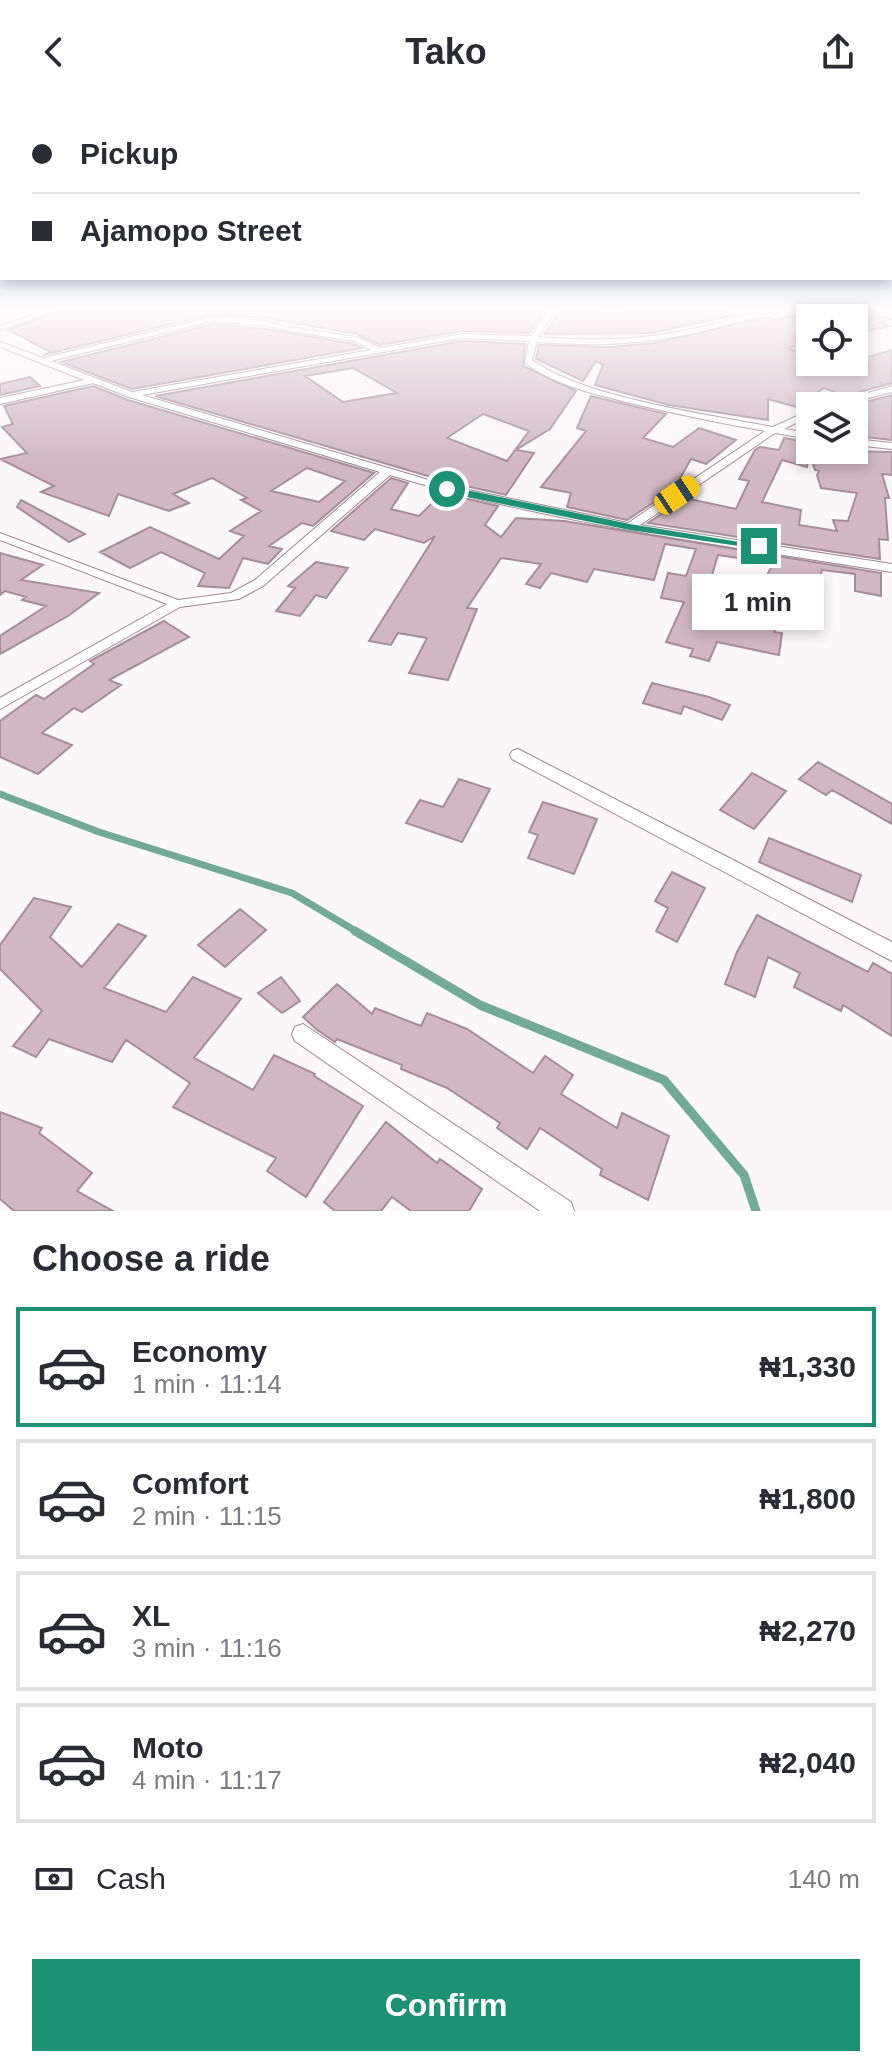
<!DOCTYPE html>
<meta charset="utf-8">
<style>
:root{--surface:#fff;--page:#f7f7f7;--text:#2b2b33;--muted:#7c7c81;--line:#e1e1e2;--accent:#1d9173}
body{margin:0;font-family:Helvetica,sans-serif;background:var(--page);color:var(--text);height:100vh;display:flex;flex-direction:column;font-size:30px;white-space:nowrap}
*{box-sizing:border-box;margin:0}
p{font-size:26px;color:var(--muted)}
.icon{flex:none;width:44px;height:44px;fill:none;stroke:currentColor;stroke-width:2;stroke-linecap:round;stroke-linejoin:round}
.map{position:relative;height:1107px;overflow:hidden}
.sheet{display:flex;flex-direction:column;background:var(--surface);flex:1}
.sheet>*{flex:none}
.top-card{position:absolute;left:0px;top:0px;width:892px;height:176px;box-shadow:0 4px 12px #0003;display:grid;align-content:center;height:176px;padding:0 32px;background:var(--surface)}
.tools{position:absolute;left:796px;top:200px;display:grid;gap:16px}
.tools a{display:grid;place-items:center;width:72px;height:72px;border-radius:0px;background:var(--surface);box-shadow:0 4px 12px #0003;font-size:40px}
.end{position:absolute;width:36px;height:36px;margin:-18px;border:10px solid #1d9173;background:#fff;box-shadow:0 0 0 4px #fff}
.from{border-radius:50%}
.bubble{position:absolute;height:56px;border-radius:0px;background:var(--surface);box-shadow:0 4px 12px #0003;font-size:26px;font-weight:600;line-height:56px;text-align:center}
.car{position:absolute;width:24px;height:48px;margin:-24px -12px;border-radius:10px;box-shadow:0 0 6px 2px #0007;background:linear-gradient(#f5c518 24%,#345 0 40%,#f5c518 0 76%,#345 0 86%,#f5c518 0)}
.top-card b{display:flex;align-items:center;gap:28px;height:76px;font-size:30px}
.top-card b+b{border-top:2px solid var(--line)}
.top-card i{width:20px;height:20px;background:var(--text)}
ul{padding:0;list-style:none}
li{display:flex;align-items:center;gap:24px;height:120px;margin:0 16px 12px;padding:0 16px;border:4px solid var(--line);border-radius:0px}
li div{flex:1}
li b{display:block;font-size:30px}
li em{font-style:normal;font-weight:600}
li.active{border-color:var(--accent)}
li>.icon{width:72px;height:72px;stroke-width:1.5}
h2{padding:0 32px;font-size:36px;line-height:96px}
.pay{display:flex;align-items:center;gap:20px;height:88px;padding:0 32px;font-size:30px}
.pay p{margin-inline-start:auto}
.button{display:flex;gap:16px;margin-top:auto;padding:16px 32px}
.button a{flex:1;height:92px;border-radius:0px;background:var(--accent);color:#fff;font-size:32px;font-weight:600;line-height:92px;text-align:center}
header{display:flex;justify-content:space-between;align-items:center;height:104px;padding:0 32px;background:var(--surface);font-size:36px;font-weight:600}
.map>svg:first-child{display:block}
</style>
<header><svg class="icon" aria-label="back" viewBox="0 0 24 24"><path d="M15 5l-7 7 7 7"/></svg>Tako<svg class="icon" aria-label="share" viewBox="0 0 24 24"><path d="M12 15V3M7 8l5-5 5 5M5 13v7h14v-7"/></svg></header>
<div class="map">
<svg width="892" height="1107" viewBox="0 0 892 1107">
<rect width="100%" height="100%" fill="#fcf7f9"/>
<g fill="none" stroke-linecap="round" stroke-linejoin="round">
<path stroke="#71ab97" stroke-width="7" d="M 0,690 L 99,728 L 292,789 L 359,829"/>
<path stroke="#71ab97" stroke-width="9" d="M 355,827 L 480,901 L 664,976 L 744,1071 L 756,1107"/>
</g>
<path fill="#d0b7c2" stroke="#a68e99" stroke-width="2" fill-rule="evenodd" d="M 61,206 L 524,206 L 544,208 L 529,229 L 462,227 L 380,241 L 357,230 L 267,214 L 213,210 L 43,251 L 51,248 L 8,226 Z
M 566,206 L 622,210 L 623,206 L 727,206 L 739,210 L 652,229 L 544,230 L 559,209 Z
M 825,206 L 885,206 L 879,211 L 891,215 L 880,219 L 890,222 L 854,230 L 854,214 L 837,214 L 824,210 Z
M 796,210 L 810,214 L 810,239 L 788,244 L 810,254 L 810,258 L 830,264 L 892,246 L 892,279 L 845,292 L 824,284 L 796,303 L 768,295 L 768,316 L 669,301 L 595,281 L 603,261 L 596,257 L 583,277 L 536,255 L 539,241 L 610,243 L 655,239 L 766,213 L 778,216 Z
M 213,220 L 266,225 L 354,240 L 362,244 L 132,285 L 61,258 Z
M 462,237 L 525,240 L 523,262 L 576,287 L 550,325 L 516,346 L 534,349 L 506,391 L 452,379 L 155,292 ZM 353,264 L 397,289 L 343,298 L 305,272 ZM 483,310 L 529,327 L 507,357 L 447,334 Z
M 30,273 L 40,282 L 0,291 L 0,280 Z
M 93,282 L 128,296 L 374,369 L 313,422 L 302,419 L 269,442 L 282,445 L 268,460 L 243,454 L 229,484 L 198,482 L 205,469 L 161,448 L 130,464 L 100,448 L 150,423 L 219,455 L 244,432 L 230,427 L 261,407 L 241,396 L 247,394 L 212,374 L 173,390 L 189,399 L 169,407 L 118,390 L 109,412 L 41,388 L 54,382 L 0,355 L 27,349 L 2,323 L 13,320 L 4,302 ZM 307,364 L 345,377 L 319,398 L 271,387 Z
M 892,291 L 892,336 L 857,332 L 854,301 Z
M 591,292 L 666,310 L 643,334 L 673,343 L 699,324 L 736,336 L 706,360 L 691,355 L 674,385 L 627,416 L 567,403 L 571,389 L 541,383 L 586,327 L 577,324 Z
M 784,334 L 802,337 L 798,346 L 892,348 L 892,371 L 882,370 L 889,394 L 885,394 L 888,436 L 879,435 L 880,455 L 648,419 L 685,394 L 736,405 L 749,377 L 739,375 L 755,346 L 760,343 L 779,346 ZM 809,349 L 815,366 L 819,367 L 817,371 L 821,384 L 857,389 L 848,417 L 833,416 L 837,427 L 799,421 L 801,406 L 762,398 L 782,356 L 807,363 Z
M 391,374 L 408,379 L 391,405 L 419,412 L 442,389 L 498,402 L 485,421 L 501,433 L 516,414 L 564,417 L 881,469 L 881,492 L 855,487 L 855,470 L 822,466 L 816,489 L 796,488 L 774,528 L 782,529 L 779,551 L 717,538 L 709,557 L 690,552 L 693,545 L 666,538 L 684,498 L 661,494 L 668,469 L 686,472 L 696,445 L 665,440 L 654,476 L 594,465 L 587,478 L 551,469 L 540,484 L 526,480 L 541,460 L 501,454 L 467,504 L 477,505 L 448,576 L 409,569 L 427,534 L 398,529 L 391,541 L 369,537 L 435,432 L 424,439 L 375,425 L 364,436 L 331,427 ZM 718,451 L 738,454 L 772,462 L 756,491 L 710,478 Z
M 21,396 L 85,430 L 69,438 L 17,403 Z
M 0,449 L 43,461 L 21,476 L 99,489 L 68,512 L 0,550 L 0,532 L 46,502 L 22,496 L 26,493 L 5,487 L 0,491 Z
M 316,458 L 348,464 L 326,494 L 316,491 L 300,512 L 276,507 L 295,484 L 288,482 Z
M 164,517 L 189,533 L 109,576 L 121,581 L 82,608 L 74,604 L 42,629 L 72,641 L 38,670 L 0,653 L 0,617 L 36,591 L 44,595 L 94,560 L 90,557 Z
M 652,579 L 709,593 L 730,601 L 722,616 L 684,602 L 681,610 L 643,599 Z
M 818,658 L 892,700 L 892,720 L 832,686 L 826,691 L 799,675 Z
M 752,669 L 786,687 L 754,725 L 720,706 Z
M 459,675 L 490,685 L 462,738 L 406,719 L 420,696 L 443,703 Z
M 543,698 L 597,715 L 574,770 L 528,754 L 538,731 L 529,728 Z
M 769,734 L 861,771 L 852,798 L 759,758 Z
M 672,768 L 705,784 L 677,838 L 656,827 L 668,804 L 655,797 Z
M 34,794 L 71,803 L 50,833 L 82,863 L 118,820 L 146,832 L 104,884 L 166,908 L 193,873 L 241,895 L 194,954 L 253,986 L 274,951 L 315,970 L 314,972 L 363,1002 L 306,1093 L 267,1067 L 276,1054 L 173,1003 L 190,979 L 126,936 L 112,958 L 49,935 L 36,953 L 13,942 L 42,907 L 0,865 L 0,841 Z
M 240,805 L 266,826 L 225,863 L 198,841 Z
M 757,811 L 868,868 L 873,859 L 892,870 L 892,932 L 843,901 L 841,907 L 794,883 L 800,869 L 768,853 L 755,893 L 725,880 L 737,848 Z
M 281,873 L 300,897 L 282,909 L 258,889 Z
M 337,880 L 372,910 L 375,904 L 421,922 L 427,909 L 467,925 L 533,969 L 545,952 L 573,971 L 561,990 L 617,1024 L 622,1009 L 669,1032 L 648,1096 L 600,1071 L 602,1065 L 540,1024 L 527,1045 L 497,1024 L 500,1019 L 447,984 L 401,965 L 402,961 L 337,935 L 335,938 L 316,925 L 303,913 Z
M 0,1008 L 42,1024 L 39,1029 L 92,1069 L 77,1087 L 113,1107 L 14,1107 L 0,1095 Z
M 386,1018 L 437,1059 L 440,1055 L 482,1085 L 469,1107 L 411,1107 L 392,1093 L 381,1107 L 335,1107 L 324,1098 Z"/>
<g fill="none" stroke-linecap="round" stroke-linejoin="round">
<defs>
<path id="minor" d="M 47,206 L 58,206 L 0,226 L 0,222 Z
M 549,206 L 557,206 L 538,233 C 624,240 681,232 762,206 L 773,206 C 759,213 741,217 726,221 C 659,240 606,243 537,238 L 532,256 C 580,291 691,308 751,319 L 773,323 L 810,306 L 810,312 L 784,325 L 810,329 L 810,335 L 775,329 L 640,421 L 892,460 L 892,468 C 724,441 553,420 390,371 L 263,482 L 239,495 L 180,503 L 0,605 L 0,594 L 167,500 L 0,436 L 0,429 L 178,496 L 231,489 L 255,476 L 380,368 L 129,293 L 93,279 L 0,300 L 0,294 L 84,276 L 0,243 L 0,238 L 43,254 L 213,213 L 267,217 L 283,222 L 357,233 L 380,244 L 462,230 L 531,232 ZM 213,217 L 267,222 L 282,226 L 355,237 L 371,246 L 132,288 L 51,257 ZM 462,234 L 529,237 L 525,259 C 555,281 594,290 630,299 C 675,310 720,319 765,327 L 628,419 L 449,382 L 142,291 Z
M 892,282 L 892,288 L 837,302 L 822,302 Z
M 854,335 L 892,339 L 892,345 L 854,341 Z
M 518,645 L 892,838 L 892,857 L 512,655 L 510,651 L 512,647 Z
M 303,920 L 571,1098 L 574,1107 L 540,1107 L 295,937 L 292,930 L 295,923 Z"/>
</defs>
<use href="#minor" stroke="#9f8792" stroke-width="2"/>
<use href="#minor" fill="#fff" fill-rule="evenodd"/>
</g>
<linearGradient id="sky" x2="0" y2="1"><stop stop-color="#78b0c8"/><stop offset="0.57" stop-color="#fefbfc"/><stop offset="1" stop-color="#fefbfc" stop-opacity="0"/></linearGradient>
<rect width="892" height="361" fill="url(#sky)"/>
<path fill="#1d9173" d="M 447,382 L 630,420 L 764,442 L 759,445 L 630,426 L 443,388 Z"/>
</svg>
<div class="tools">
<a><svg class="icon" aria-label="locate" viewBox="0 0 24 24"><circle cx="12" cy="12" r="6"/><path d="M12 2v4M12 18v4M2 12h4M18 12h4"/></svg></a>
<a><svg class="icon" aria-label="layers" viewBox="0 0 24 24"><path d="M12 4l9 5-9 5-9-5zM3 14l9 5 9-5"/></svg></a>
</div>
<i class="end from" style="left:447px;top:385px"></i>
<i class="end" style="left:759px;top:442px"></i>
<div class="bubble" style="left:692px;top:470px;width:132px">1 min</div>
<i class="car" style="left:677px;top:391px;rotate:56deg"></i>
<div class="top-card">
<b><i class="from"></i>Pickup</b>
<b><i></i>Ajamopo Street</b>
</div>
</div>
<section class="sheet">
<h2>Choose a ride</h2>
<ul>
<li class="active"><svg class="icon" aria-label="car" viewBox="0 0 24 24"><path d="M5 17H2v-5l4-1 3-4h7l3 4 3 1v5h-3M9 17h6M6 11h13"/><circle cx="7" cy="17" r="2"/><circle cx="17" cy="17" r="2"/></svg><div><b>Economy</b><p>1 min · 11:14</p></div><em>₦1,330</em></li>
<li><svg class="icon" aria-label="car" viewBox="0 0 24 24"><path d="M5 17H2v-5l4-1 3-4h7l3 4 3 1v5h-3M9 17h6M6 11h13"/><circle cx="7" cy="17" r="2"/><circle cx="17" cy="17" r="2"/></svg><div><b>Comfort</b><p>2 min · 11:15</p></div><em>₦1,800</em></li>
<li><svg class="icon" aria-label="car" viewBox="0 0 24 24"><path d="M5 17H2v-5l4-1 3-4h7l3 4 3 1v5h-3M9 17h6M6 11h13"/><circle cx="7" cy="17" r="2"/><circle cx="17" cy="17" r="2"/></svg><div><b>XL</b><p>3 min · 11:16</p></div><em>₦2,270</em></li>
<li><svg class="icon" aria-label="car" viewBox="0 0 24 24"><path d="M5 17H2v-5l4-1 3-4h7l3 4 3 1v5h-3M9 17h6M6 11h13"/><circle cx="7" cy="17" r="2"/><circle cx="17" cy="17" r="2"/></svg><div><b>Moto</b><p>4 min · 11:17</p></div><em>₦2,040</em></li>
</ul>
<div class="pay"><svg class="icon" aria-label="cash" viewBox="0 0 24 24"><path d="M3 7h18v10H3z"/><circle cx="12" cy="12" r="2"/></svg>Cash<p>140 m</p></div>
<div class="button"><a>Confirm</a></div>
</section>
